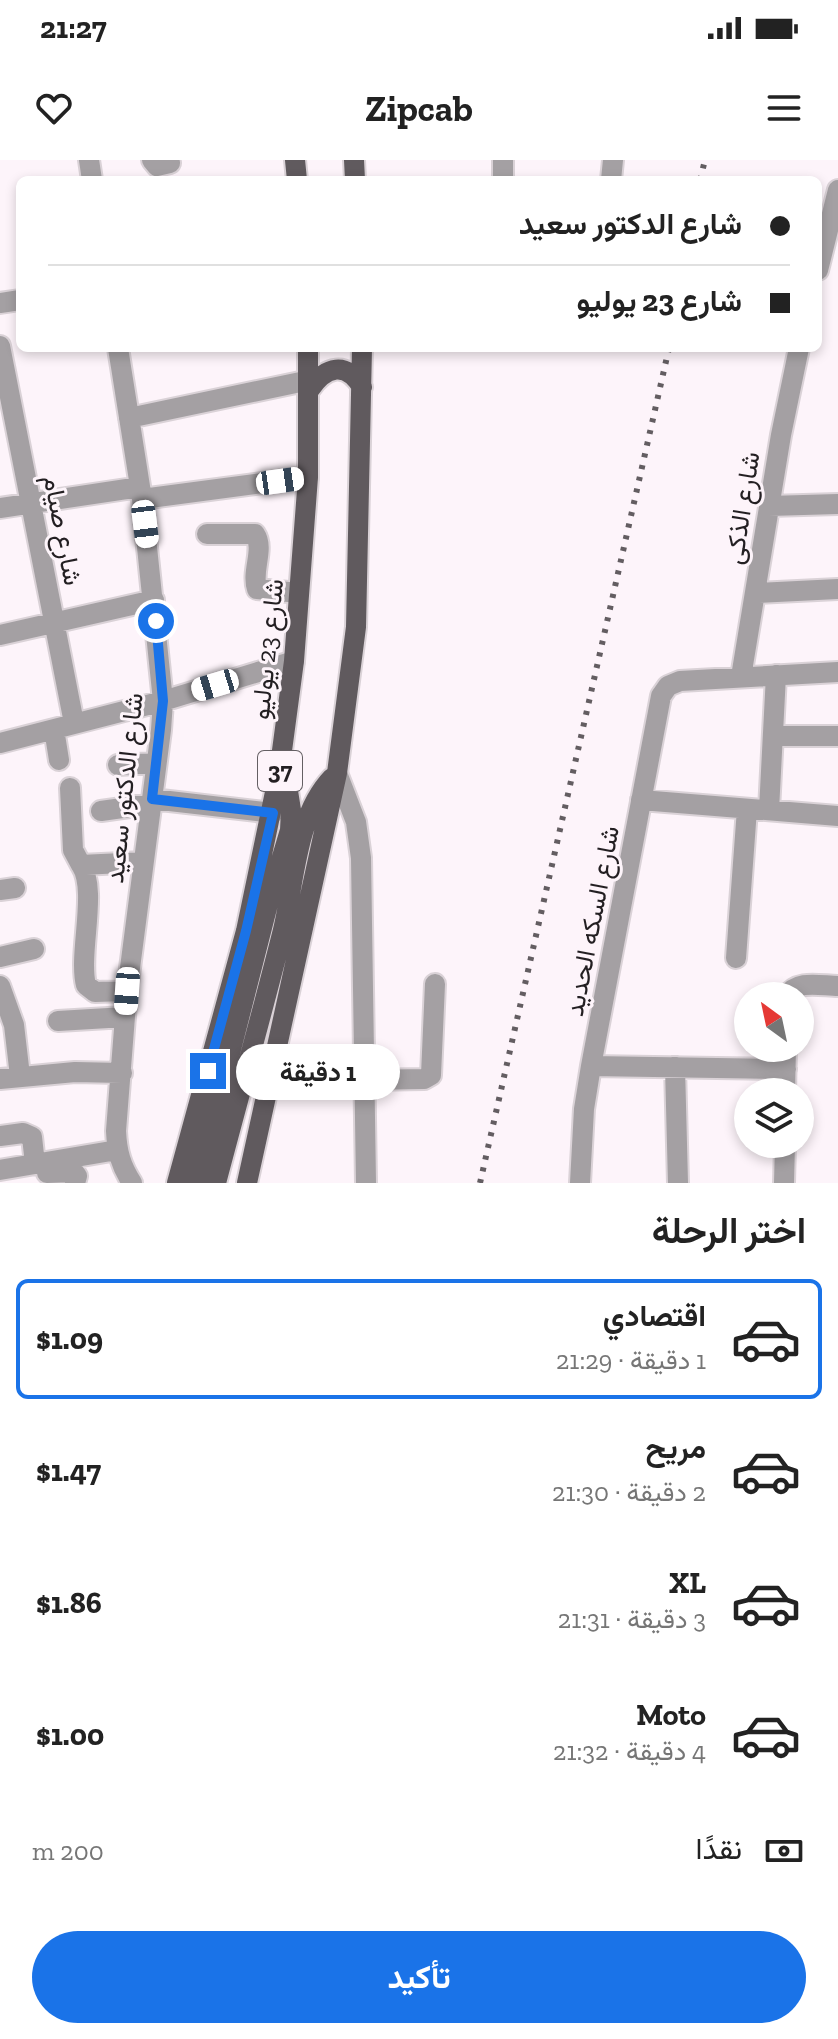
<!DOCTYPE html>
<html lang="ar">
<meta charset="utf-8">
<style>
:root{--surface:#fff;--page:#f2f2f2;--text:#222;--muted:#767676;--line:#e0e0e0;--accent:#1a73e8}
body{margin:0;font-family:"Zilla Slab",Vazirmatn,serif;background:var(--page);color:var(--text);direction:rtl;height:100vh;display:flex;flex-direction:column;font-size:30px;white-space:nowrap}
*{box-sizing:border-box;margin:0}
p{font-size:26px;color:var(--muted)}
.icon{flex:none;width:44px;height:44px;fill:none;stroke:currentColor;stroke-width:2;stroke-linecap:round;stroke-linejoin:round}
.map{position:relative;height:1023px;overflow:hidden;direction:ltr}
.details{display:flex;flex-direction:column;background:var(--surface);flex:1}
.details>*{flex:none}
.banner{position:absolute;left:16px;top:16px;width:806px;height:176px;border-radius:12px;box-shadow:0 4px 12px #0003;direction:rtl;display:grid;align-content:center;height:176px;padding:0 32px;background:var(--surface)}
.needle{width:52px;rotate:327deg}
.controls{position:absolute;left:734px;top:822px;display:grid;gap:16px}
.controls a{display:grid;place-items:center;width:80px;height:80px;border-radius:50%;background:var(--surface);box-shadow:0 4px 12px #0003;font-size:40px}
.end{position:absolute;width:36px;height:36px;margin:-18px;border:10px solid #1a73e8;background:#fff;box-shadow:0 0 0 4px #fff}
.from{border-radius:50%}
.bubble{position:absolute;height:56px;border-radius:28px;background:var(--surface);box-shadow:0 4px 12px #0003;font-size:26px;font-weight:700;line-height:56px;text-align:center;direction:rtl}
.car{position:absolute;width:24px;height:48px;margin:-24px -12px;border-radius:10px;box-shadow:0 0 6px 2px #0007;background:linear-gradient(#fff 24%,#345 0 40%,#fff 0 76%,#345 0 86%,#fff 0)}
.banner b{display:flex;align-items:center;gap:28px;height:76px;font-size:30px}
.banner b+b{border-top:2px solid var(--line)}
.banner i{width:20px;height:20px;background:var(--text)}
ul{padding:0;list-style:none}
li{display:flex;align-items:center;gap:24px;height:120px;margin:0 16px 12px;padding:0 16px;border:4px solid transparent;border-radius:12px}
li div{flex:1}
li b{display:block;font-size:30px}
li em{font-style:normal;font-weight:700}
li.current{border-color:var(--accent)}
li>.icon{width:72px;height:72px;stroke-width:1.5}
h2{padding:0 32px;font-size:36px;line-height:96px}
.pay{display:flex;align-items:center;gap:20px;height:88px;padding:0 32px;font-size:30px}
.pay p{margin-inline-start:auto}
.primary-button{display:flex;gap:16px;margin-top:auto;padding:16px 32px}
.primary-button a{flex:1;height:92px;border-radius:48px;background:var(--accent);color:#fff;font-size:32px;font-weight:700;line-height:92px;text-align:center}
.status{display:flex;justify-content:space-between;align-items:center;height:56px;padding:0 40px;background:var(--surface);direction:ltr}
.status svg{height:22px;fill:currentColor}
header{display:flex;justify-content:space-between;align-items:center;height:104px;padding:0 32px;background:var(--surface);font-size:36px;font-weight:700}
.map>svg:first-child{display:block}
</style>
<div class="status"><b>21:27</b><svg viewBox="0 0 49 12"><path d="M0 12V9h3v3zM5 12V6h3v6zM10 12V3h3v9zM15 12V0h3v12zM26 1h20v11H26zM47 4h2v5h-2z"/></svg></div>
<header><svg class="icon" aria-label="menu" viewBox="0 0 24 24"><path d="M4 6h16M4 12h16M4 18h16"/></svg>Zipcab<svg class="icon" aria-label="heart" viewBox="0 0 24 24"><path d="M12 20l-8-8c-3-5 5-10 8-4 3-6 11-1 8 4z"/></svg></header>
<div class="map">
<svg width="838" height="1023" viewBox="0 0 838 1023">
<rect width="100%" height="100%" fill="#fdf4fa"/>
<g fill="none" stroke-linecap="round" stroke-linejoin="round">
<defs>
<path id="minor" d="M 89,0 L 92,20
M 152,0 L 157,6 L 170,3
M 503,20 L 503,0
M 611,20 L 613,0
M 818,110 L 838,30
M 0,143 L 20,140
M 0,186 L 74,563
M 118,188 L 142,339 L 163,541 L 161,570 L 127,831 L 116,971 C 117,992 121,1006 132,1023
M 129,258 L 310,220
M 142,339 L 308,317
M 769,346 L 838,344
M 0,348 L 140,327
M 207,374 L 255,374 C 265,389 251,411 257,429 L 299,433
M 755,433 L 838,429
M 0,475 L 154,440
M 741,517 L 781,275 L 799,188
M 54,569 L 59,600
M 773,576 L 838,576
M 0,583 L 163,541 L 294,501
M 118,605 L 156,603
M 337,613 L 356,662 L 361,698 L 366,1023
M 70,628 L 73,690 L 81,705 L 143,702
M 152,639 L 273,653
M 641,640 L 838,656
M 769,650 L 776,515
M 101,651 L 151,644
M 81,705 C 98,730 78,794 86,825 L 95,832 L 127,831
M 0,730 L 15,728
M 0,797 L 34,789
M 736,798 L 747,649
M 0,826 L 14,865 L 20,916
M 787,836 C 797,819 821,826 838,826
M 58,861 L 125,857
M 591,906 L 786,909
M 675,907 L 678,1023
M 0,919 L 75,912 L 122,913
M 365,920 L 424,919 L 431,915 L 435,824
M 785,932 L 786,888
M 0,976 L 23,973 L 32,977 L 35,1004
M 0,1010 L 117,990
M 47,1013 L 74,1012 L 77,1016 L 75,1023
M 580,1023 L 584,949 L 591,906 L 661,536 L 668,526 L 680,521 L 838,512
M 784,1023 L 785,984"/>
<path id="major" d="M 295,0 L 297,20
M 354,0 L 355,20
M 310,229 C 326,206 346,201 362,227
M 177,1023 L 246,771 L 279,613 L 294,501 L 308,317 L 308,188
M 197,1023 L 268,744 L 290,670 L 291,650 L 288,631 L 281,617
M 216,1023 C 238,940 261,857 282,774 C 295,723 295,657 332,618
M 247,1023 L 337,613 L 356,467 L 362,188"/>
</defs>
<use href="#minor" stroke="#dad2d7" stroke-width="24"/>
<use href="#major" stroke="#dad2d7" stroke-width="24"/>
<use href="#minor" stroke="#a4a0a3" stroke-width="20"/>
<use href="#major" stroke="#605a5e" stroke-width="20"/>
<path stroke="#635d61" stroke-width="6" stroke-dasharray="4 8" stroke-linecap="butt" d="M 700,20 L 705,0
M 480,1023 L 669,188"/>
</g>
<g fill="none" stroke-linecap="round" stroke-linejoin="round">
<path stroke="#1a73e8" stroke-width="10" d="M 156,461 L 163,541 L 152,639 L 273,653 L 246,771 L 208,911"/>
</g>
<g text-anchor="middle" stroke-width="6" stroke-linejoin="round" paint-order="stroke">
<rect fill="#fdf4fa" stroke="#645f63" stroke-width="2" x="258" y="591" width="44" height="40" rx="6"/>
<g font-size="24" font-weight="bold" fill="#231f22">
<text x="280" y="619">37</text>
</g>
<g font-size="26" fill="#231f22" stroke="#fdf4fa">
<text transform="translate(742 348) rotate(-81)" y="9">شارع الذكى</text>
<text transform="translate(63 370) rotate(79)" y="9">شارع صيام</text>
<text transform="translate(267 489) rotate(-84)" y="9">شارع 23 يوليو</text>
<text transform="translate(124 628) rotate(-84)" y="9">شارع الدكتور سعيد</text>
<text transform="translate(592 761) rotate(-79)" y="9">شارع السكه الحديد</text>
</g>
</g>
</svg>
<div class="controls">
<a><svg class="needle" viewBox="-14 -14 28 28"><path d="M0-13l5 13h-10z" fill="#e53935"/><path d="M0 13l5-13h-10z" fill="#767676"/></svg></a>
<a><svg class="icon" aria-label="layers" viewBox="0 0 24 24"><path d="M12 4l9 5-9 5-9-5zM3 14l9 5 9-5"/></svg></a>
</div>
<i class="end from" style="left:156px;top:461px"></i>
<i class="end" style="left:208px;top:911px"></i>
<div class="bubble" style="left:236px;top:884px;width:164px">1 دقيقة</div>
<i class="car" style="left:280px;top:321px;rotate:82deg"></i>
<i class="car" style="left:145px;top:364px;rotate:173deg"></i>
<i class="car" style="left:215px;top:525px;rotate:253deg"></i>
<i class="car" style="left:127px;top:831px;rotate:184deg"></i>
<div class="banner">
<b><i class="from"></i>شارع الدكتور سعيد</b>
<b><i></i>شارع 23 يوليو</b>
</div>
</div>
<section class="details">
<h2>اختر الرحلة</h2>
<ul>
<li class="current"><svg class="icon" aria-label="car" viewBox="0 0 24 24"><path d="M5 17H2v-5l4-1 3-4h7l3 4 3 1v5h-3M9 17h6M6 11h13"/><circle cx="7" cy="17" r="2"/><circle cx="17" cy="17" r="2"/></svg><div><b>اقتصادي</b><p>1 دقيقة · 21:29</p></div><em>$1.09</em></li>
<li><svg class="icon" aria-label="car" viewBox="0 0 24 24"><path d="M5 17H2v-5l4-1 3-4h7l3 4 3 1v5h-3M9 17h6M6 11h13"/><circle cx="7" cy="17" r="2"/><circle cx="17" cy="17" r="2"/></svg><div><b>مريح</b><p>2 دقيقة · 21:30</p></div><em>$1.47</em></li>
<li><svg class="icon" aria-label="car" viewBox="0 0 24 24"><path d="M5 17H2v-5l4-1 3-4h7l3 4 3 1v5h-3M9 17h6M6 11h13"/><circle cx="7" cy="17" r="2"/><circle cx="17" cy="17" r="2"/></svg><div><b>XL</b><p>3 دقيقة · 21:31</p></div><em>$1.86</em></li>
<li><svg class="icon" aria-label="car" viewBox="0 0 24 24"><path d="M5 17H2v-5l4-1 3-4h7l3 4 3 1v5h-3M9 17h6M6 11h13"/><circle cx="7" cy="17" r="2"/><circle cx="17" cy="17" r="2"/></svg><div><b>Moto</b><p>4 دقيقة · 21:32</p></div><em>$1.00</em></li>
</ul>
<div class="pay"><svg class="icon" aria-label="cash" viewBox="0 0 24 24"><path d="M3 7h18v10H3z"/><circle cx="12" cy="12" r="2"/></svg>نقدًا<p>200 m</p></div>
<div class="primary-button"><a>تأكيد</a></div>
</section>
